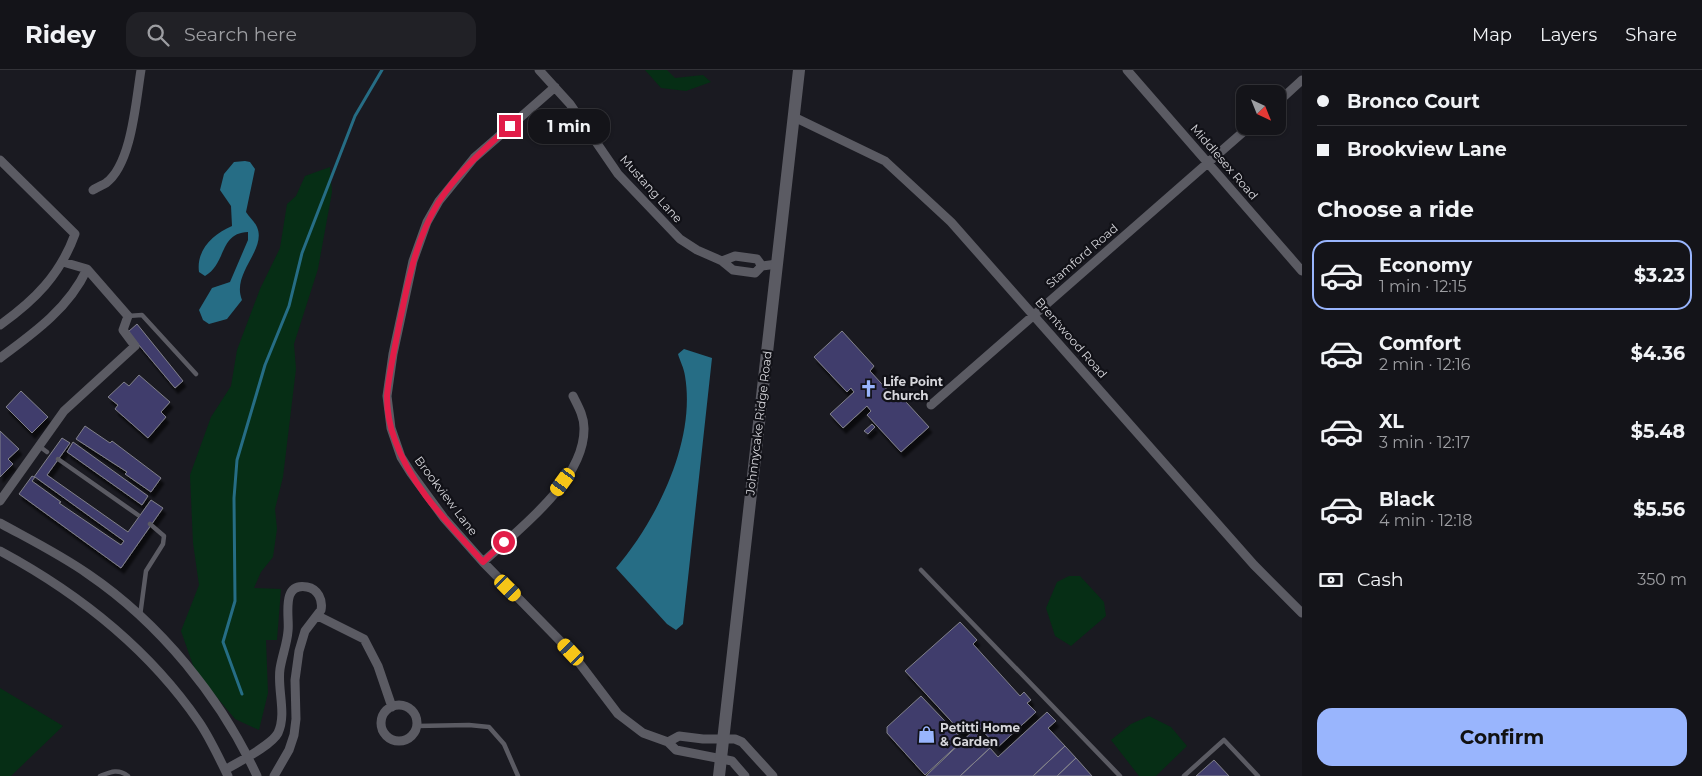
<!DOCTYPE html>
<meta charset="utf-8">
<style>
:root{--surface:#141419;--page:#212126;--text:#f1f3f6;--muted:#9d9ea2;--line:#333338;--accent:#99b5fd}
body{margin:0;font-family:Montserrat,sans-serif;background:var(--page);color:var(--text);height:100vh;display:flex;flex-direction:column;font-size:19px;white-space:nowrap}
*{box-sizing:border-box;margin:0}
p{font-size:16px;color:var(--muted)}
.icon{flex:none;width:28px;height:28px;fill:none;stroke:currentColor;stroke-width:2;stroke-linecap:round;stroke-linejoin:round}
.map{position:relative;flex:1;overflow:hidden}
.side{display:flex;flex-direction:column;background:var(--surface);width:400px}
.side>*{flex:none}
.guide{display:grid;align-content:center;height:110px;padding:0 15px;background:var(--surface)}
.needle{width:32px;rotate:137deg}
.fabs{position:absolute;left:1236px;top:15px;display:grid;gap:10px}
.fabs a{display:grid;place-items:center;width:50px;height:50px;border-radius:10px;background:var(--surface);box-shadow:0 1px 4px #0004,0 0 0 1px var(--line);font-size:25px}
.end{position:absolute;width:22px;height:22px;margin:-11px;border:6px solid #e11d48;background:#fff;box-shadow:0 0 0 2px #fff}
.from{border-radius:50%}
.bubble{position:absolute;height:35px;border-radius:15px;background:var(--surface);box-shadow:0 1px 4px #0004,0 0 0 1px var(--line);font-size:16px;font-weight:700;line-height:35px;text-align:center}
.car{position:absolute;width:15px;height:30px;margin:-15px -8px;border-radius:6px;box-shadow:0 0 4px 1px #0007;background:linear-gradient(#f5c518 24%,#345 0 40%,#f5c518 0 76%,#345 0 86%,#f5c518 0)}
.guide b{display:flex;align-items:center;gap:18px;height:48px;font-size:19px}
.guide b+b{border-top:1px solid var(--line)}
.guide i{width:12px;height:12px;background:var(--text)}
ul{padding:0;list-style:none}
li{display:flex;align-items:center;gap:15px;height:70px;margin:0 10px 8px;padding:0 5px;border:2px solid transparent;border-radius:15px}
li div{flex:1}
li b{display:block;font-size:19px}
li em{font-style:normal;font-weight:700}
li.active{border-color:var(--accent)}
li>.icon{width:45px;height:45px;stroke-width:1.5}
h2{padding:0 15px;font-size:22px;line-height:60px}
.pay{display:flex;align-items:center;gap:12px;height:55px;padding:0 15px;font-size:19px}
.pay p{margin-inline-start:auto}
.primary-button{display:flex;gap:10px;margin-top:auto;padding:10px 15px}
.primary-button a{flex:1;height:58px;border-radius:15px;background:var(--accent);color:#111;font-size:20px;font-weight:700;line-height:58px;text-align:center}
header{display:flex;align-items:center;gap:30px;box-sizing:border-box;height:70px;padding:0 25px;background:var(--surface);border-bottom:1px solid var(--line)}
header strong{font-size:24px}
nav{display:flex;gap:28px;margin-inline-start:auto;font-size:18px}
.search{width:350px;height:45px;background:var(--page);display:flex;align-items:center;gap:12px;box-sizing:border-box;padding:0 18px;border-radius:15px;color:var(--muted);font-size:19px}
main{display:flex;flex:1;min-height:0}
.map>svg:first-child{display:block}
</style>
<header>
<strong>Ridey</strong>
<div class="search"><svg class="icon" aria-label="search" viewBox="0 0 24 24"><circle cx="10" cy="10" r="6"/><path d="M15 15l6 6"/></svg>Search here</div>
<nav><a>Map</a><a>Layers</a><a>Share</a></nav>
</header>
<main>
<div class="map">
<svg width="1302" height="706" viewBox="0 0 1302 706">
<defs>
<filter id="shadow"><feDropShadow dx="3" dy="5.5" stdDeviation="1" flood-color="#0009"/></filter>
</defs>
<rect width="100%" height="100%" fill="#1a1a21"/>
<path fill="#062e15" d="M 645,0 L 667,0 L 675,8 L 703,5 L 711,12 L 686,21 L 661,18 Z
M 330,97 L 332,122 L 318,199 L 294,274 L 296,299 L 283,407 L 275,439 L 277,459 L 273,487 L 261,502 L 254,518 L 281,519 L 277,570 L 266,570 L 268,623 L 259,660 L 235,649 L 195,601 L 181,561 L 199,515 L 193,473 L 190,405 L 211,347 L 231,316 L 237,280 L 260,219 L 280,178 L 287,134 L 296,126 L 305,106 Z
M 1069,506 L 1080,506 L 1104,532 L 1106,546 L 1071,576 L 1055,566 L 1046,538 L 1057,512 Z
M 0,618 L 63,656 L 11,706 L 0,706 Z
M 1149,646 L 1171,657 L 1187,676 L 1156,706 L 1139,706 L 1111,670 L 1131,654 Z"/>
<path fill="#266d85" d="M 245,91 L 250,92 L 255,99 L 246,142 C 249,147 255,152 257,157 C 267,180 231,203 242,230 L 227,249 L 209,254 L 203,250 L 199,240 L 212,218 L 230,212 L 248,170 L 248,162 C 219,163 227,193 205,206 L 199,202 C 196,180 213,164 232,156 L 231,136 L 220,120 L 224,104 L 234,92 Z
M 684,279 L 712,288 L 683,554 L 676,560 L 667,554 L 616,498 C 657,450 696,371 685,306 C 684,298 680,291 678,284 Z"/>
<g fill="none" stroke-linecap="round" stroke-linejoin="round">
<path stroke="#266d85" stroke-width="3" d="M 242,624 L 223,572 L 235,531 L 234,428 L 237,390 L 265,295 L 289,236 L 302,183 L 355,46 L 382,0"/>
</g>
<path fill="#403d6c" stroke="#81818a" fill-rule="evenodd" filter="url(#shadow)" d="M 137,254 L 183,311 L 175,318 L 128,262 Z
M 842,261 L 874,296 L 870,301 L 891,324 L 895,320 L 929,357 L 901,382 L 867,345 L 871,341 L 867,336 L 843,358 L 830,344 L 854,322 L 851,318 L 847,322 L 814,287 Z
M 139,305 L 170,332 L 161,342 L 166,347 L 148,368 L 115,339 L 118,335 L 108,327 L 124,312 L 129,316 Z
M 21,321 L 48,347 L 32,363 L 6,337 Z
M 872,354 L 875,357 L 868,364 L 864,361 Z
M 85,356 L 110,373 L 112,371 L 161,408 L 151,422 L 125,404 L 127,402 L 76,369 Z
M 0,361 L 19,379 L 8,389 L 13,394 L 0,407 Z
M 62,368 L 70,373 L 47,405 L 128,462 L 151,430 L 163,438 L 121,498 L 19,424 L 32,406 L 34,407 ZM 35,407 L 124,471 L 121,475 L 59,433 L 61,432 L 32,411 Z
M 73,372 L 148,426 L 142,435 L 67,382 Z
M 960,552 L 977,570 L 973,574 L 1020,626 L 1024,622 L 1031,630 L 1027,633 L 1036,642 L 998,677 L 974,652 L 962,663 L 905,601 Z
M 921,626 L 963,670 L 925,705 L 887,663 L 887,657 Z
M 1047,642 L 1056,651 L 1048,658 L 1065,676 L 1033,706 L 960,706 L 990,678 L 998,687 Z
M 974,660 L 990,678 L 960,706 L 926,706 Z
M 1065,676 L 1076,688 L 1057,706 L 1033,706 Z
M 1076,688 L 1092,706 L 1057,706 Z
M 1214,690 L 1229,706 L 1196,706 Z"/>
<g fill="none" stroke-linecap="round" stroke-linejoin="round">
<path stroke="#5b5b63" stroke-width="4.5" d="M 128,246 L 142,245 L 196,304
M 39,376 L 47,382
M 58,389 L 138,445
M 921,500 L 1120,706
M 140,546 L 146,501 L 163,474 L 164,466 L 150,454
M 416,656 L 469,655 L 489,657 L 504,674 L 518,706
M 100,706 C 110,702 118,698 128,706
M 1184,706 L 1224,670 L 1258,706"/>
<path stroke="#5b5b63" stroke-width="9" d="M 539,0 L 570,34 L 618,104 L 680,169 L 697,180 L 722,191 L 733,200 L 755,203 L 762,196 L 777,194
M 1127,0 L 1302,201
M 555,17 L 474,88 L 439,131 L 427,152 L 413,191 L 393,284 L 387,326 L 391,358 L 401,387 L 411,403 L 444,448 L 483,492 L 571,582 L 618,644 L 643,663 L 668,672 L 676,680 L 732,691 L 745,706
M 1278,32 L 1302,10
M 794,47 L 885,91 L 951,152 L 1254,495 L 1302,543
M 0,90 L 75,164 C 60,205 35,230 0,255
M 93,120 C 97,117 103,115 106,113 C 132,94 136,29 141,0
M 722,191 L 735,186 L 757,189 L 762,196
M 0,288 C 34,263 69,238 87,199
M 931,335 L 1250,56
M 0,431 L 64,341 L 135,276 L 123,260 L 128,246 L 87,199 L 63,192
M 0,453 C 29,469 61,485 88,504 C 160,553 221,628 257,706
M 0,481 C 78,523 148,578 199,652 C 210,668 219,688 228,706
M 483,492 C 518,460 585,410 584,358 C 584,346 578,336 573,326
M 318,546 L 364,569 L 378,596 L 392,637
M381 653a18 18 0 1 1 36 0a18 18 0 1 1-36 0Z
M 668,672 L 679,666 L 703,669 L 735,669 L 742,672 L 773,706
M 225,700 C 238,692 271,676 278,663 C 287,644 277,619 280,599 C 282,586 287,574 288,561 C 290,548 280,512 307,517 C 318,519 323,530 321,540 L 305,561 L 299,581 L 295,610 L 296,649 L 294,665 L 289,680 L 274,706"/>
<path stroke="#5b5b63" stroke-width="12" d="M 719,706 L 799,0"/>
</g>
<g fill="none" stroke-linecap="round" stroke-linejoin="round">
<path stroke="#e11d48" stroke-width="6" d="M 504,472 L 483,492 C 451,456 411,417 395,370 C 390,357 387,341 387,326 C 389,302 395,278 399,255 C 408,213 415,171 438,133 C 457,103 483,80 510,56"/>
</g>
<defs>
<symbol id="church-bare" viewBox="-9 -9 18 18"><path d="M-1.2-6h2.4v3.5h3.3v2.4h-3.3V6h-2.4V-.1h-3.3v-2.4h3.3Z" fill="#99b5fd" stroke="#111117" stroke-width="2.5" paint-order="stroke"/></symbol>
<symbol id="shop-bare" viewBox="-9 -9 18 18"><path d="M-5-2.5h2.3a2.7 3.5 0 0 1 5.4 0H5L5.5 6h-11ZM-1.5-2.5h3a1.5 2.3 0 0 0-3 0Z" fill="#99b5fd" stroke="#111117" stroke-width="2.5" paint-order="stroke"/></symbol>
</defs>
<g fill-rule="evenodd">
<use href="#church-bare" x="856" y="306" width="25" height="25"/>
<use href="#shop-bare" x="914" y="652" width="25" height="25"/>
</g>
<g text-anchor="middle" stroke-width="4.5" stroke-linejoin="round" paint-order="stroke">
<g font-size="12" fill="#d6d6db" stroke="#111117">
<text transform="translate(1224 92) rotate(49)" y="4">Middlesex Road</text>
<text transform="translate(651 119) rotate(48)" y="4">Mustang Lane</text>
<text transform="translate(1082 186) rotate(-41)" y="4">Stamford Road</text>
<text transform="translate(1071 268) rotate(49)" y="4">Brentwood Road</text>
<text transform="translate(759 353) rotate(-83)" y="4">Johnnycake Ridge Road</text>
<text transform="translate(446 426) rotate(53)" y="4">Brookview Lane</text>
</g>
<g font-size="12" font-weight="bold" fill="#d6d6db" stroke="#111117" text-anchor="start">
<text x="883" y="316">Life Point<tspan x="883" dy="14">Church</tspan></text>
<text x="940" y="662">Petitti Home<tspan x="940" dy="14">&amp; Garden</tspan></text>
</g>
</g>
</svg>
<div class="fabs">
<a><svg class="needle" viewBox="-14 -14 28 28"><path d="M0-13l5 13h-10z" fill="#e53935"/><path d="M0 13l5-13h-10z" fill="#9d9ea2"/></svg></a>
</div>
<i class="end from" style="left:504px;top:472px"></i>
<i class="end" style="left:510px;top:56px"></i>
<div class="bubble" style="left:528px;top:39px;width:82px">1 min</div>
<i class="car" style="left:563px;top:412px;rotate:216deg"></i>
<i class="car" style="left:508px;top:518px;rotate:135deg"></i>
<i class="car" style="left:571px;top:582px;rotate:317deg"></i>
</div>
<section class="side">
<div class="guide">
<b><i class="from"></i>Bronco Court</b>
<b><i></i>Brookview Lane</b>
</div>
<h2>Choose a ride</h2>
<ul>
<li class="active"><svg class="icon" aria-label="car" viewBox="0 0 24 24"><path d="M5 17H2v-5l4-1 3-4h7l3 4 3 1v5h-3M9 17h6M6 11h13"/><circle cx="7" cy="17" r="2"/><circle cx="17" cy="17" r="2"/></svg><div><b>Economy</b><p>1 min · 12:15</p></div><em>$3.23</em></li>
<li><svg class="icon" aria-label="car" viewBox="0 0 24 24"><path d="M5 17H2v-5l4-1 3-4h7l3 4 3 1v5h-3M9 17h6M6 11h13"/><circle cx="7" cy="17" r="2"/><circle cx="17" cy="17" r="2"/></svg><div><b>Comfort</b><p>2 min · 12:16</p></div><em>$4.36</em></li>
<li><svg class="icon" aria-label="car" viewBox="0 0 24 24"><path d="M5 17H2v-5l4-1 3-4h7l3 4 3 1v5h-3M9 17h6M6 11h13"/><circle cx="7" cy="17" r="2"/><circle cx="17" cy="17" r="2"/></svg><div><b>XL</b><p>3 min · 12:17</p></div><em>$5.48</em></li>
<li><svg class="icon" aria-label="car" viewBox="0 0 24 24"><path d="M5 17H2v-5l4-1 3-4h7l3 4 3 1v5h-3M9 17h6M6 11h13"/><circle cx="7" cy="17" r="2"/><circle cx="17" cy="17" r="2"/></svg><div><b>Black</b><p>4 min · 12:18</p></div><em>$5.56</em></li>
</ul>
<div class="pay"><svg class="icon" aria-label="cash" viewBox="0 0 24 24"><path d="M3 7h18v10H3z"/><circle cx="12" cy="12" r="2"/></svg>Cash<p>350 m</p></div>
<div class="primary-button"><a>Confirm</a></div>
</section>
</main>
